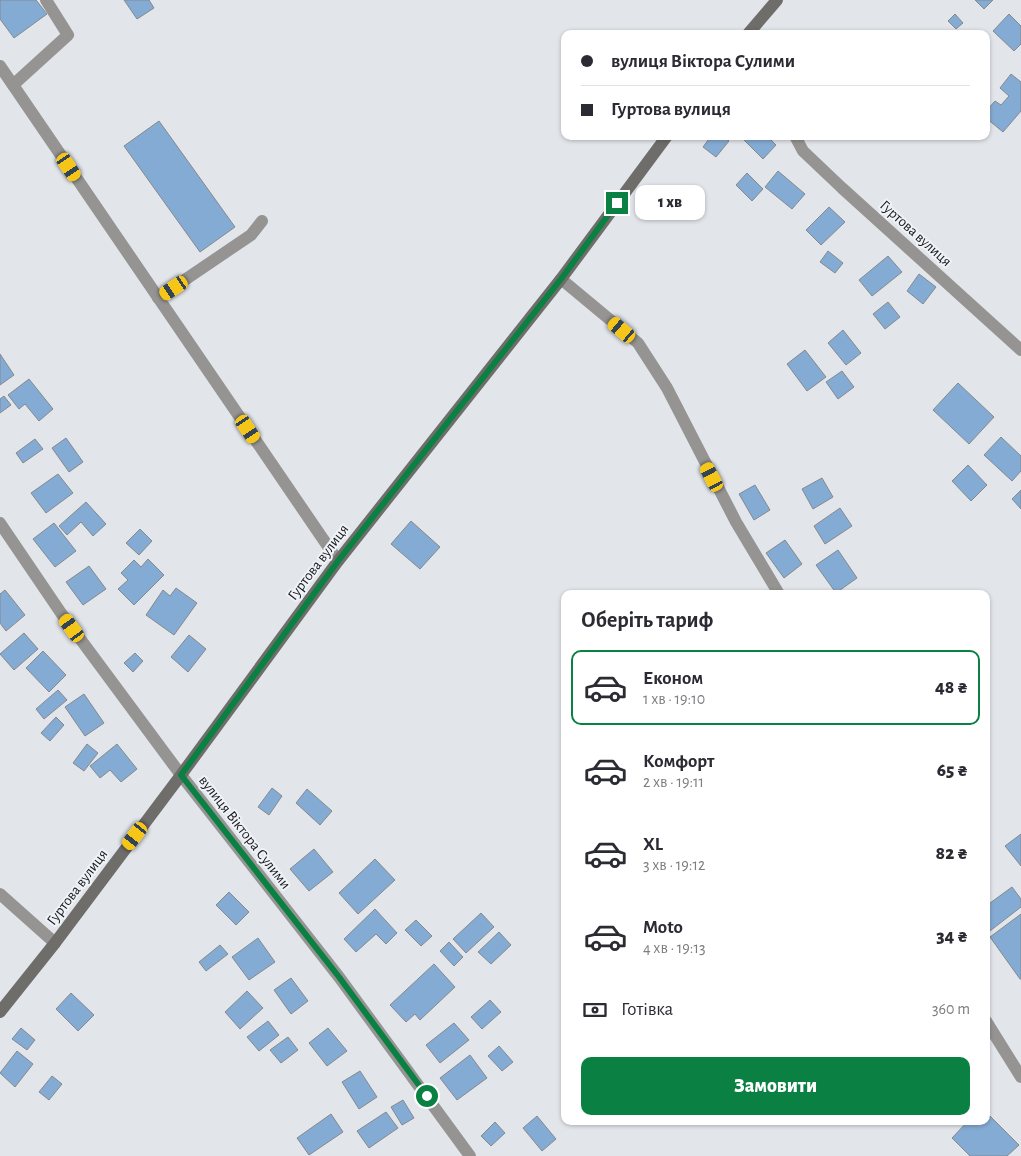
<!DOCTYPE html>
<html lang="uk">
<meta charset="utf-8">
<style>
:root{--surface:#fff;--page:#f2f2f3;--text:#2b2b33;--muted:#7c7c81;--line:#e1e1e2;--accent:#0b8043}
body{margin:0;font-family:"Alegreya Sans",sans-serif;background:var(--page);color:var(--text);height:100vh;display:flex;flex-direction:column;font-size:19px;white-space:nowrap}
*{box-sizing:border-box;margin:0}
p{font-size:16px;color:var(--muted)}
.icon{flex:none;width:28px;height:28px;fill:none;stroke:currentColor;stroke-width:2;stroke-linecap:round;stroke-linejoin:round}
.map{position:relative;flex:1;overflow:hidden}
.drawer{position:absolute;left:561px;top:590px;width:429px;height:535px;display:flex;flex-direction:column;background:var(--surface);border-radius:10px;box-shadow:0 1px 4px #0004}
.drawer>*{flex:none}
.guide{position:absolute;left:561px;top:30px;width:429px;height:110px;border-radius:10px;box-shadow:0 1px 4px #0004;display:grid;align-content:center;height:110px;padding:0 20px;background:var(--surface)}
.end{position:absolute;width:22px;height:22px;margin:-11px;border:6px solid #0b8043;background:#fff;box-shadow:0 0 0 2px #fff}
.from{border-radius:50%}
.bubble{position:absolute;height:35px;border-radius:10px;background:var(--surface);box-shadow:0 1px 4px #0004;font-size:16px;font-weight:800;line-height:35px;text-align:center}
.car{position:absolute;width:15px;height:30px;margin:-15px -8px;border-radius:6px;box-shadow:0 0 4px 1px #0007;background:linear-gradient(#f5c518 24%,#345 0 40%,#f5c518 0 76%,#345 0 86%,#f5c518 0)}
.guide b{display:flex;align-items:center;gap:18px;height:48px;font-size:19px}
.guide b+b{border-top:1px solid var(--line)}
.guide i{width:12px;height:12px;background:var(--text)}
ul{padding:0;list-style:none}
li{display:flex;align-items:center;gap:15px;height:75px;margin:0 10px 8px;padding:0 10px;border:2px solid transparent;border-radius:10px}
li div{flex:1}
li b{display:block;font-size:19px}
li em{font-style:normal;font-weight:800}
li.current{border-color:var(--accent)}
li>.icon{width:45px;height:45px;stroke-width:1.5}
h2{padding:0 20px;font-size:22px;line-height:60px}
.pay{display:flex;align-items:center;gap:12px;height:55px;padding:0 20px;font-size:19px}
.pay p{margin-inline-start:auto}
.action{display:flex;gap:10px;margin-top:auto;padding:10px 20px}
.action a{flex:1;height:58px;border-radius:10px;background:var(--accent);color:#fff;font-size:20px;font-weight:800;line-height:58px;text-align:center}
.map>svg:first-child{display:block}
</style>
<div class="map">
<svg width="1021" height="1156" viewBox="0 0 1021 1156">
<rect width="100%" height="100%" fill="#e2e6ea"/>
<path fill="#84abd3" stroke="#85898d" d="M 0,0 L 36,0 L 47,14 L 14,38 L 0,19 Z
M 124,0 L 149,0 L 154,8 L 137,19 Z
M 975,0 L 993,0 L 984,9 Z
M 955,14 L 963,23 L 956,29 L 948,21 Z
M 1009,14 L 1021,26 L 1021,44 L 1014,51 L 993,31 Z
M 1011,74 L 1021,82 L 1021,111 L 1003,132 L 986,118 L 986,111 L 995,101 L 1001,105 L 1009,96 L 1000,88 Z
M 159,121 L 235,227 L 200,252 L 124,146 Z
M 711,136 L 723,136 L 729,141 L 716,157 L 703,147 Z
M 740,136 L 767,136 L 776,145 L 763,159 Z
M 778,171 L 805,194 L 792,209 L 765,187 Z
M 747,173 L 763,189 L 752,201 L 736,185 Z
M 829,207 L 845,222 L 821,245 L 806,230 Z
M 828,251 L 843,263 L 835,273 L 820,262 Z
M 888,256 L 902,272 L 872,296 L 859,280 Z
M 919,274 L 936,287 L 923,304 L 907,291 Z
M 888,302 L 900,317 L 885,329 L 873,314 Z
M 843,330 L 861,353 L 846,365 L 828,343 Z
M 805,350 L 826,377 L 807,391 L 787,364 Z
M 0,354 L 14,375 L 0,385 Z
M 842,371 L 854,387 L 838,399 L 826,382 Z
M 29,379 L 53,409 L 39,421 L 25,404 L 19,409 L 8,395 Z
M 958,383 L 994,417 L 969,444 L 933,410 Z
M 4,396 L 11,405 L 0,413 L 0,399 Z
M 1001,437 L 1021,456 L 1021,471 L 1012,481 L 984,455 Z
M 66,438 L 83,462 L 69,472 L 52,448 Z
M 35,439 L 43,449 L 23,463 L 16,453 Z
M 968,465 L 987,485 L 971,501 L 952,481 Z
M 58,474 L 73,493 L 46,513 L 31,493 Z
M 822,478 L 833,497 L 813,509 L 802,489 Z
M 755,485 L 770,510 L 754,520 L 739,494 Z
M 1021,490 L 1021,509 L 1012,499 Z
M 86,502 L 106,524 L 93,536 L 81,522 L 67,535 L 59,526 Z
M 840,508 L 852,526 L 825,544 L 814,526 Z
M 411,521 L 440,547 L 420,569 L 391,544 Z
M 54,523 L 76,551 L 55,567 L 33,539 Z
M 140,529 L 152,541 L 139,555 L 126,543 Z
M 785,540 L 802,564 L 784,578 L 766,553 Z
M 838,550 L 857,578 L 836,593 L 816,565 Z
M 148,559 L 164,575 L 134,605 L 118,589 L 128,580 L 121,573 L 134,560 L 141,567 Z
M 89,566 L 106,589 L 83,605 L 66,582 Z
M 176,588 L 197,603 L 174,635 L 146,615 L 163,590 L 170,596 Z
M 5,590 L 25,615 L 6,631 L 0,623 L 0,594 Z
M 24,633 L 38,649 L 14,670 L 0,654 Z
M 189,635 L 206,649 L 188,672 L 171,657 Z
M 43,651 L 66,675 L 49,692 L 26,668 Z
M 135,653 L 143,661 L 133,672 L 124,663 Z
M 58,690 L 67,700 L 44,719 L 36,709 Z
M 84,694 L 104,723 L 85,736 L 65,707 Z
M 56,717 L 64,725 L 50,741 L 41,733 Z
M 87,744 L 98,753 L 84,771 L 73,763 Z
M 117,744 L 137,769 L 121,782 L 110,770 L 100,778 L 90,766 Z
M 272,788 L 282,796 L 269,815 L 258,807 Z
M 307,789 L 332,811 L 320,825 L 296,803 Z
M 1021,834 L 1021,866 L 1005,846 Z
M 314,849 L 333,872 L 309,891 L 290,869 Z
M 375,859 L 395,880 L 358,914 L 339,893 Z
M 1012,887 L 1021,899 L 1021,907 L 986,934 L 986,916 L 989,913 L 986,906 Z
M 229,892 L 249,912 L 236,925 L 216,905 Z
M 375,909 L 397,933 L 386,944 L 376,934 L 356,952 L 344,939 Z
M 481,913 L 494,927 L 466,953 L 453,939 Z
M 1021,914 L 1021,979 L 1020,979 L 990,937 Z
M 416,920 L 432,936 L 421,946 L 405,930 Z
M 499,932 L 511,945 L 491,964 L 478,952 Z
M 258,938 L 275,962 L 249,980 L 232,957 Z
M 449,942 L 463,957 L 454,966 L 440,951 Z
M 220,945 L 228,954 L 206,971 L 199,962 Z
M 434,964 L 455,987 L 420,1020 L 415,1014 L 406,1022 L 390,1005 Z
M 291,978 L 308,1001 L 291,1014 L 274,990 Z
M 247,991 L 263,1008 L 240,1029 L 225,1012 Z
M 71,993 L 94,1015 L 78,1031 L 56,1009 Z
M 490,1000 L 501,1012 L 482,1029 L 471,1017 Z
M 268,1021 L 279,1035 L 259,1051 L 247,1037 Z
M 454,1023 L 469,1040 L 440,1063 L 426,1045 Z
M 21,1028 L 35,1040 L 27,1050 L 12,1039 Z
M 328,1028 L 347,1051 L 327,1066 L 309,1043 Z
M 288,1037 L 298,1050 L 281,1063 L 270,1050 Z
M 499,1046 L 513,1062 L 502,1071 L 488,1056 Z
M 17,1051 L 33,1064 L 15,1087 L 0,1073 Z
M 470,1055 L 487,1078 L 457,1100 L 440,1078 Z
M 360,1071 L 377,1097 L 359,1109 L 342,1082 Z
M 52,1076 L 62,1084 L 49,1100 L 39,1092 Z
M 403,1100 L 414,1118 L 402,1125 L 391,1107 Z
M 386,1112 L 398,1128 L 369,1148 L 357,1131 Z
M 986,1112 L 1019,1145 L 1007,1156 L 970,1156 L 952,1138 L 968,1121 L 986,1121 Z
M 331,1114 L 343,1132 L 309,1155 L 297,1138 Z
M 537,1116 L 556,1139 L 542,1151 L 523,1128 Z
M 495,1122 L 505,1133 L 491,1146 L 481,1136 Z"/>
<g fill="none" stroke-linecap="round" stroke-linejoin="round">
<path stroke="#959492" stroke-width="12" d="M 13,85 L 68,35 L 46,0
M 158,298 L 251,235 L 262,221"/>
<path stroke="#959492" stroke-width="12" d="M 0,66 L 338,561
M 795,136 L 803,151 L 842,188 L 1021,350
M 561,279 L 638,343 L 667,388 L 736,522 L 779,594
M 0,523 L 61,613 L 181,775 L 339,977 L 470,1156
M 0,894 L 55,943
M 986,1021 L 1021,1077"/>
<path stroke="#6f6d6a" stroke-width="12" d="M 748,34 L 777,0
M 0,1012 L 55,943 L 181,775 L 338,561 L 561,279 L 667,136"/>
</g>
<g fill="none" stroke-linecap="round" stroke-linejoin="round">
<path stroke="#0b8043" stroke-width="6" d="M 427,1096 L 339,977 L 181,775 L 338,561 L 561,279 L 617,203"/>
</g>
<g text-anchor="middle" stroke-width="4" stroke-linejoin="round" paint-order="stroke">
<g font-size="15" fill="#161719" stroke="#eff3f8">
<text transform="translate(916 233) rotate(42)" y="5">Гуртова вулиця</text>
<text transform="translate(318 562) rotate(-53)" y="5">Гуртова вулиця</text>
<text transform="translate(245 832) rotate(52)" y="5">вулиця Віктора Сулими</text>
<text transform="translate(77 887) rotate(-53)" y="5">Гуртова вулиця</text>
</g>
</g>
</svg>
<i class="end from" style="left:427px;top:1096px"></i>
<i class="end" style="left:617px;top:203px"></i>
<div class="bubble" style="left:635px;top:185px;width:70px">1 хв</div>
<i class="car" style="left:69px;top:167px;rotate:146deg"></i>
<i class="car" style="left:174px;top:288px;rotate:236deg"></i>
<i class="car" style="left:622px;top:330px;rotate:310deg"></i>
<i class="car" style="left:248px;top:429px;rotate:146deg"></i>
<i class="car" style="left:712px;top:477px;rotate:332deg"></i>
<i class="car" style="left:72px;top:628px;rotate:324deg"></i>
<i class="car" style="left:135px;top:836px;rotate:217deg"></i>
<div class="guide">
<b><i class="from"></i>вулиця Віктора Сулими</b>
<b><i></i>Гуртова вулиця</b>
</div>
<section class="drawer">
<h2>Оберіть тариф</h2>
<ul>
<li class="current"><svg class="icon" aria-label="car" viewBox="0 0 24 24"><path d="M5 17H2v-5l4-1 3-4h7l3 4 3 1v5h-3M9 17h6M6 11h13"/><circle cx="7" cy="17" r="2"/><circle cx="17" cy="17" r="2"/></svg><div><b>Економ</b><p>1 хв · 19:10</p></div><em>48 ₴</em></li>
<li><svg class="icon" aria-label="car" viewBox="0 0 24 24"><path d="M5 17H2v-5l4-1 3-4h7l3 4 3 1v5h-3M9 17h6M6 11h13"/><circle cx="7" cy="17" r="2"/><circle cx="17" cy="17" r="2"/></svg><div><b>Комфорт</b><p>2 хв · 19:11</p></div><em>65 ₴</em></li>
<li><svg class="icon" aria-label="car" viewBox="0 0 24 24"><path d="M5 17H2v-5l4-1 3-4h7l3 4 3 1v5h-3M9 17h6M6 11h13"/><circle cx="7" cy="17" r="2"/><circle cx="17" cy="17" r="2"/></svg><div><b>XL</b><p>3 хв · 19:12</p></div><em>82 ₴</em></li>
<li><svg class="icon" aria-label="car" viewBox="0 0 24 24"><path d="M5 17H2v-5l4-1 3-4h7l3 4 3 1v5h-3M9 17h6M6 11h13"/><circle cx="7" cy="17" r="2"/><circle cx="17" cy="17" r="2"/></svg><div><b>Moto</b><p>4 хв · 19:13</p></div><em>34 ₴</em></li>
</ul>
<div class="pay"><svg class="icon" aria-label="cash" viewBox="0 0 24 24"><path d="M3 7h18v10H3z"/><circle cx="12" cy="12" r="2"/></svg>Готівка<p>360 m</p></div>
<div class="action"><a>Замовити</a></div>
</section>
</div>
